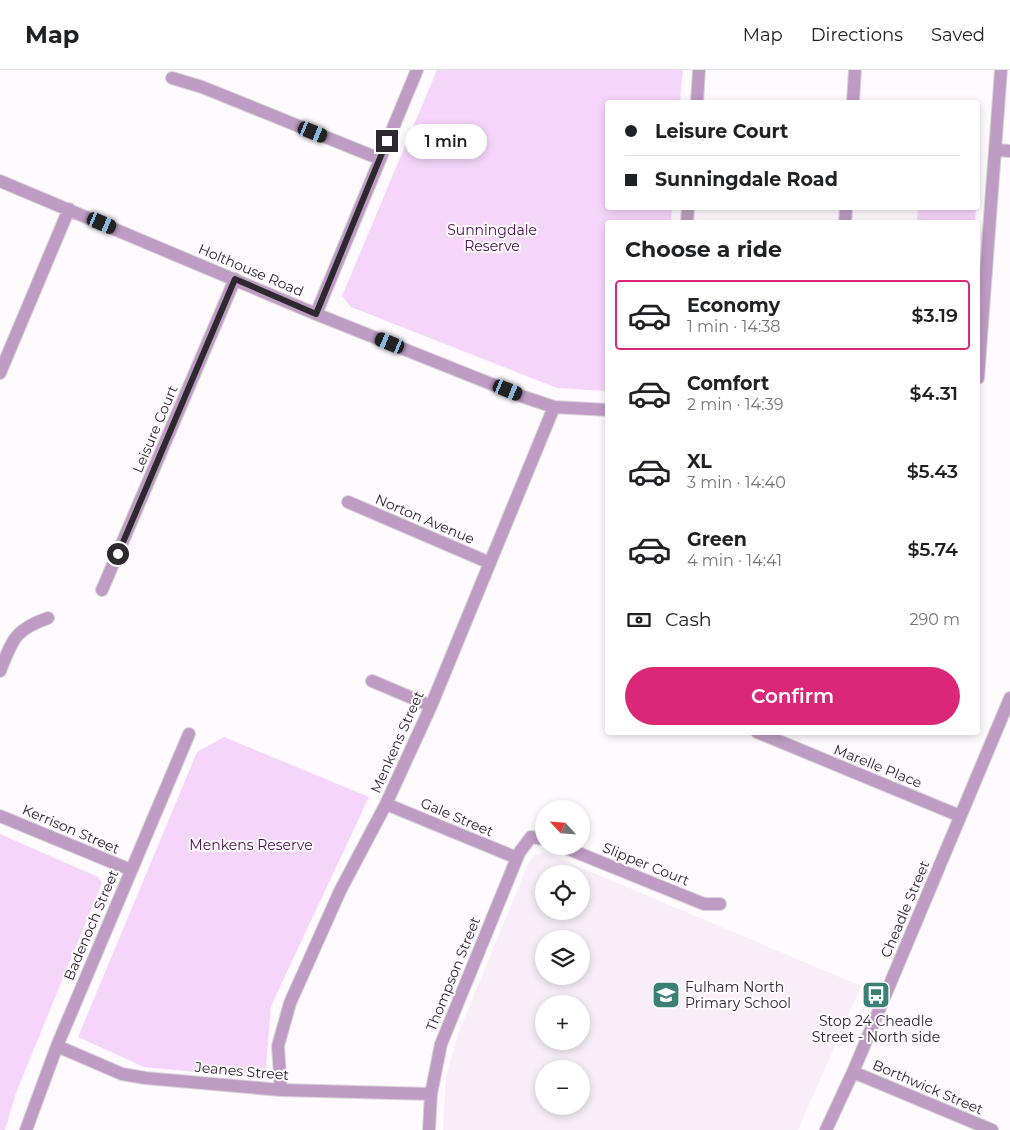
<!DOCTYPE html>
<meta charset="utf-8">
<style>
:root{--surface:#fff;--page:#f6f6f6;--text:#202124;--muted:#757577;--line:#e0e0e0;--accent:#db2777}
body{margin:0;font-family:Montserrat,sans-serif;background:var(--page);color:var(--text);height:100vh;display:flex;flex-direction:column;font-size:19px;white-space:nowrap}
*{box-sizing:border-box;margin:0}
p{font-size:16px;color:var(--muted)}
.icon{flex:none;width:28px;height:28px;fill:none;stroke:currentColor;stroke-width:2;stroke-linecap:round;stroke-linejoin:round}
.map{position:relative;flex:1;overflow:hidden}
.details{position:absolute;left:605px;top:150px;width:375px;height:515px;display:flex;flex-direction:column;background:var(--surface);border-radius:5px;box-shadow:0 2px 8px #0003}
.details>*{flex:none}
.top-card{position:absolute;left:605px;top:30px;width:375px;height:110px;border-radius:5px;box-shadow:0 2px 8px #0003;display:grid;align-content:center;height:110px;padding:0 20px;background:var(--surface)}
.needle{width:32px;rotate:296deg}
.buttons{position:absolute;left:535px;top:730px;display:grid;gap:10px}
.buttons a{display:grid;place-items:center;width:55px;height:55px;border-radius:50%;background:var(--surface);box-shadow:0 2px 8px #0003;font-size:25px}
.end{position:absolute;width:22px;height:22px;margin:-11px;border:6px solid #2e282f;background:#fff;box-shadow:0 0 0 2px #fff}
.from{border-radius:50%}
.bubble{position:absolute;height:35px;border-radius:18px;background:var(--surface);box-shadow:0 2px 8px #0003;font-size:16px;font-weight:600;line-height:35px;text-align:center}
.car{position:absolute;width:15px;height:30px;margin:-15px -8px;border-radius:6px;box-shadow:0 0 4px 1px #0007;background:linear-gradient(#222 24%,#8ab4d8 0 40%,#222 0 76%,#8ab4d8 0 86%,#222 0)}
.top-card b{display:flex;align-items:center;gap:18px;height:48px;font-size:19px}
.top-card b+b{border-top:1px solid var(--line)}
.top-card i{width:12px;height:12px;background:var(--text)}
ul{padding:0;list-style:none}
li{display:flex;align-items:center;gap:15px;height:70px;margin:0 10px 8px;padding:0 10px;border:2px solid transparent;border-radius:5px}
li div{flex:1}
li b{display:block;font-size:19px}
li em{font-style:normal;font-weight:600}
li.current{border-color:var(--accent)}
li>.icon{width:45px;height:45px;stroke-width:1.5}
h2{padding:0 20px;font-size:22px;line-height:60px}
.pay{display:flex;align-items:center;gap:12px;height:55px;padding:0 20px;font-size:19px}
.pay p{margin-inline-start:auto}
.cta{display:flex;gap:10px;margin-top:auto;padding:10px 20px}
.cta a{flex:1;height:58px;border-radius:30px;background:var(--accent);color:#fff;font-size:20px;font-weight:600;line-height:58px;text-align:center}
header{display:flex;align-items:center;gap:30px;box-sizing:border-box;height:70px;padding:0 25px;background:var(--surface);border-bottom:1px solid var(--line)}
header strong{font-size:24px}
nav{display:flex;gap:28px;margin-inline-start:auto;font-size:18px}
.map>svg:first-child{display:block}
</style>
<header>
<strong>Map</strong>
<nav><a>Map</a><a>Directions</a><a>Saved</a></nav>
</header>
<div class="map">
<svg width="1010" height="1060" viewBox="0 0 1010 1060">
<rect width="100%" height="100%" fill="#fefafe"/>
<path fill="#f7eef8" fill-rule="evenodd" d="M 543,783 L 551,785 L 861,916 L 798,1060 L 443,1060 L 446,1007 L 458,964 L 529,792 L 535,785 ZM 544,804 L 581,804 L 581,841 L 544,841 ZM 544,869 L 581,869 L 581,906 L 544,906 ZM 544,934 L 581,934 L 581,971 L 544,971 ZM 544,999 L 581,999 L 581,1036 L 544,1036 Z"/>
<path fill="#f6d5fa" d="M 437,0 L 683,0 L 680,32 L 608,32 L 608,138 L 672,138 L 671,152 L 608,152 L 607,321 L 557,318 L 351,237 L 342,226 Z
M 918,138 L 976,138 L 975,152 L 917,152 Z
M 224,667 L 369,727 L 271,936 L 265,1009 L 144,997 L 78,967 L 197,682 Z
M 0,764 L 98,807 L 102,813 L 16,1023 L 5,1060 L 0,1060 Z"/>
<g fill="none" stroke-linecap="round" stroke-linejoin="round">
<defs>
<path id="street" d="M 172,8 L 202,17 L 380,89
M 697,32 L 699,0
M 853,32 L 855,0
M 995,80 L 1010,81
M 0,111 L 316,244 L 524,327 L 554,337 L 608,340
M 687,152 L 688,138
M 845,152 L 846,138
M 316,244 L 417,0
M 0,303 L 69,139
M 978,308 L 1001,0
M 348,432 L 490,493
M 102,520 L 235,209
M 0,601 C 13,569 14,560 48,548
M 372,611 L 431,636
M 757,662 L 960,746
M 386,734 L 517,788
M 0,746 L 131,800
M 561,776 L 704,834 L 720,834
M 57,976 L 122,1004 L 145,1008 L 281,1020 L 431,1024
M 853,1002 L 992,1060
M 281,1020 L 278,976 L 290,933 L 340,821 L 386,734 L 431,636 L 554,337
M 26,1060 L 57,976 L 189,664
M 429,1060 L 431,1024 L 441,974 L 519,783 L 531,767 L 544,769
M 826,1060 L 853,1002 L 1010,628"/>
</defs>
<use href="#street" stroke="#d9d4d9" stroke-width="14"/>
<use href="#street" stroke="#be9cc3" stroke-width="12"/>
</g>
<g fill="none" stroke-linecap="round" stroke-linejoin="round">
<path stroke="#2e282f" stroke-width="6" d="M 118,484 L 235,209 L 316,244 L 387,71"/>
</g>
<defs>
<symbol id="school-square" viewBox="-11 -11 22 22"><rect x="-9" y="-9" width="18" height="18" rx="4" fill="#3b8075" stroke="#fefafe"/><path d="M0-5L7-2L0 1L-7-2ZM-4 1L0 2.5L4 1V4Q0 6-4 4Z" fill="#fff"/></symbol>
<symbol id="bus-square" viewBox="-11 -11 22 22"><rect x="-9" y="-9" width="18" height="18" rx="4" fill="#3b8075" stroke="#fefafe"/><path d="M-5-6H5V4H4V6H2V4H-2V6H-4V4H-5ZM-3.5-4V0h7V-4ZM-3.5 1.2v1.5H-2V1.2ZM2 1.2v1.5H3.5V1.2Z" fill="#fff"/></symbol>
</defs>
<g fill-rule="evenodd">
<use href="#school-square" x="650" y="909" width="32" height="32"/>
<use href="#bus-square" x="860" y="909" width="32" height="32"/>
</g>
<g text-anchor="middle" stroke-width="4" stroke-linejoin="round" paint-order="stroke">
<g font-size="14" fill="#460e4e" stroke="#fefafe">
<text x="492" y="165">Sunningdale<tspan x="492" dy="16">Reserve</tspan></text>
<text x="251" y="780">Menkens Reserve</text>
</g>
<g font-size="14" fill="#2e282f" stroke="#fefafe">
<text transform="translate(251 200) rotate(23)" y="5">Holthouse Road</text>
<text transform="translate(155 359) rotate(-67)" y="5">Leisure Court</text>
<text transform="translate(425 449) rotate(23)" y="5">Norton Avenue</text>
<text transform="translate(397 672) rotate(-66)" y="5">Menkens Street</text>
<text transform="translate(878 696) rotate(22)" y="5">Marelle Place</text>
<text transform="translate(457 747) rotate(23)" y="5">Gale Street</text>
<text transform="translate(71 759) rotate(23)" y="5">Kerrison Street</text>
<text transform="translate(646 794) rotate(22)" y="5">Slipper Court</text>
<text transform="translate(905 839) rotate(-67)" y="5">Cheadle Street</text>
<text transform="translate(91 855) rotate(-67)" y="5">Badenoch Street</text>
<text transform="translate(453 904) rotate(-68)" y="5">Thompson Street</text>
<text transform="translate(242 1001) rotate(5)" y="5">Jeanes Street</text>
<text transform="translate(928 1017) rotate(23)" y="5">Borthwick Street</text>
</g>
<g font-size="14" fill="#2e282f" stroke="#fefafe" text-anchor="start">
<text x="685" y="922">Fulham North<tspan x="685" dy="16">Primary School</tspan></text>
<text x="876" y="956" text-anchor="middle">Stop 24 Cheadle<tspan x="876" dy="16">Street - North side</tspan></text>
</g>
</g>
</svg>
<div class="buttons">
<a><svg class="needle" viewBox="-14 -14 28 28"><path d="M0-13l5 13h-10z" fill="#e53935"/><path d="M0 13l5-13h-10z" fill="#757577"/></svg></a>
<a><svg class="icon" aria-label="locate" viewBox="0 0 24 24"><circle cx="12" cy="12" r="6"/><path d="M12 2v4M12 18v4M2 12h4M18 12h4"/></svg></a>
<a><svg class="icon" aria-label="layers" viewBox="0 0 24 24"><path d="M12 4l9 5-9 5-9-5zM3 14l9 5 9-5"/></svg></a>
<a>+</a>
<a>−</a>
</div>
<i class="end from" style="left:118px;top:484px"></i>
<i class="end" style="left:387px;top:71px"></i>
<div class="bubble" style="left:405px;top:54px;width:82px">1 min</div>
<i class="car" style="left:313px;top:62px;rotate:112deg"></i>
<i class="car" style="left:102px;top:153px;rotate:113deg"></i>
<i class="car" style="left:390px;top:273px;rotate:292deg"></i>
<i class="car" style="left:508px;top:320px;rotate:112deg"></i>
<div class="top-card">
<b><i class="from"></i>Leisure Court</b>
<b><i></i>Sunningdale Road</b>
</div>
<section class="details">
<h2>Choose a ride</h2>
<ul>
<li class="current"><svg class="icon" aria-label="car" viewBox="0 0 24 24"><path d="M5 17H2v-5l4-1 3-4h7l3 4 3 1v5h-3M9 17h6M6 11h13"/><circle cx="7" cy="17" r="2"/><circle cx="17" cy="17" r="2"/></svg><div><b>Economy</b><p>1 min · 14:38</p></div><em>$3.19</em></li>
<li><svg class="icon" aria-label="car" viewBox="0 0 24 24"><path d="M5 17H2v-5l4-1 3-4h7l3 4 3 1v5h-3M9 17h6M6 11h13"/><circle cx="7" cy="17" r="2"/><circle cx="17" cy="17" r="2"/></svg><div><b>Comfort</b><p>2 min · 14:39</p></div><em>$4.31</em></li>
<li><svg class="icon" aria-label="car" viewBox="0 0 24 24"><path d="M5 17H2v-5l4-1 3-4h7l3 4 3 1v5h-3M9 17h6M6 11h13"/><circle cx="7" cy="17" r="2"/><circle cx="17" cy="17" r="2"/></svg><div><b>XL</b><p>3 min · 14:40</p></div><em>$5.43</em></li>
<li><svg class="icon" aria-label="car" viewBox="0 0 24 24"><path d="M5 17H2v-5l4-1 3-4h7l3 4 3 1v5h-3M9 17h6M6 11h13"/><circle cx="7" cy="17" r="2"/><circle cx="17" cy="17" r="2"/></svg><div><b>Green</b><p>4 min · 14:41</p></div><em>$5.74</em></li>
</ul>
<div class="pay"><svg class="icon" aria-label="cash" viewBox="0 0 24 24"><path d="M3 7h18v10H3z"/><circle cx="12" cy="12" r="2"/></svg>Cash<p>290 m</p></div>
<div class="cta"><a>Confirm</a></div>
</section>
</div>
